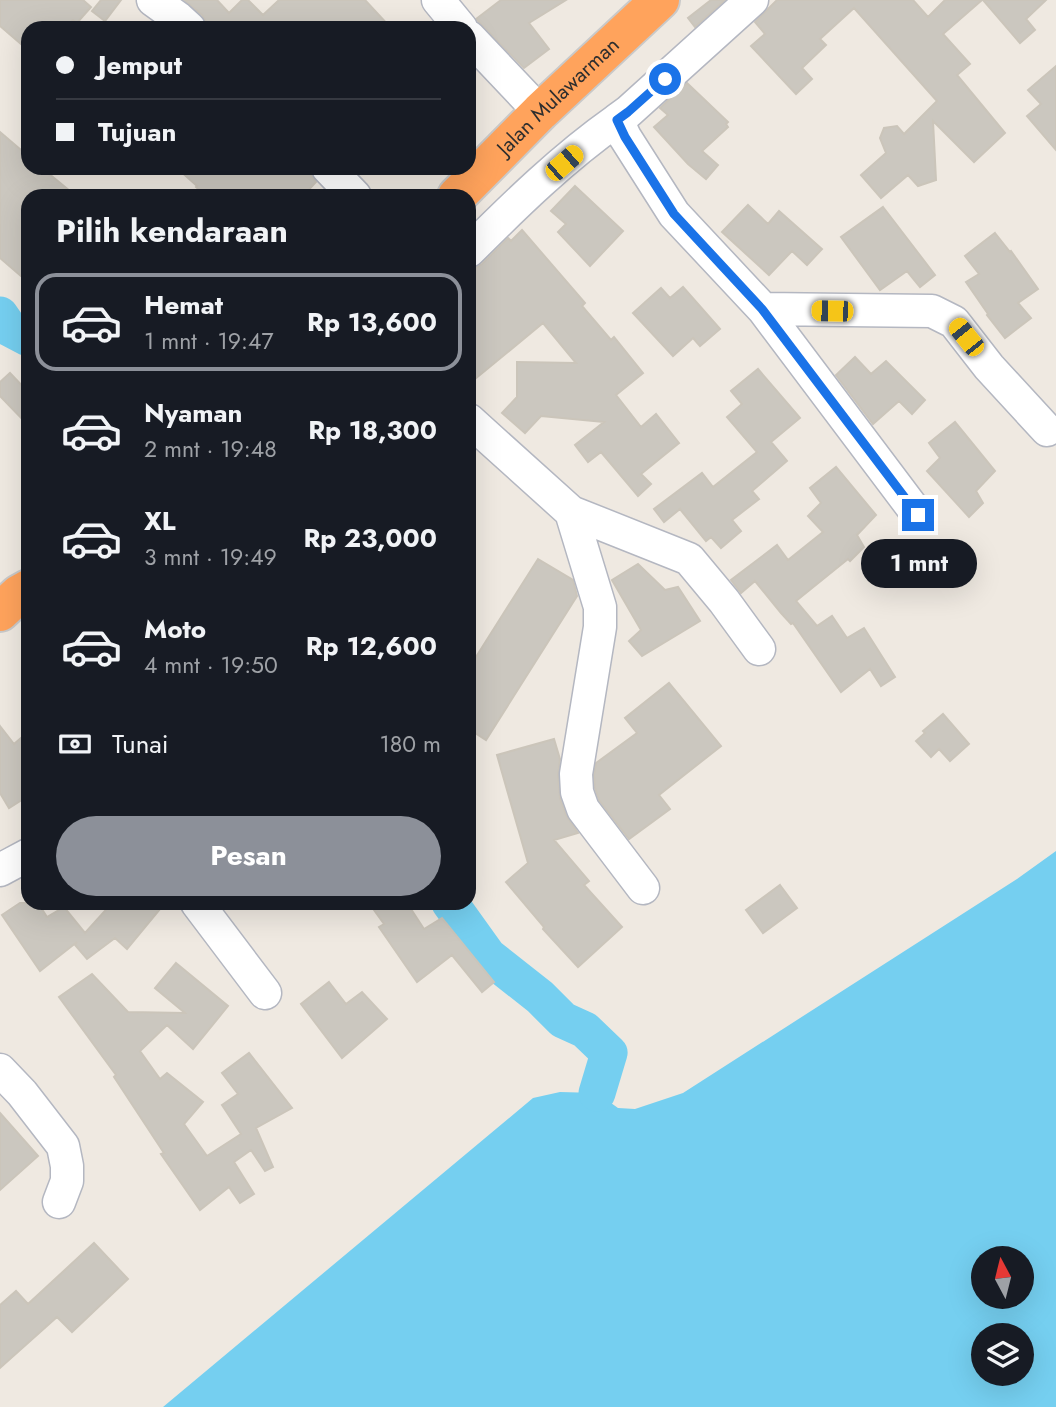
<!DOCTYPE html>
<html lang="id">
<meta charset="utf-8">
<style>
:root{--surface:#171b24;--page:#20242c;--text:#f1f3f6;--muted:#9ea1a6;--line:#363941;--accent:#8c9099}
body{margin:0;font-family:Jost,sans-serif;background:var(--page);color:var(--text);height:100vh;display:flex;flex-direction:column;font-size:26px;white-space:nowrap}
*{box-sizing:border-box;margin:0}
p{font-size:23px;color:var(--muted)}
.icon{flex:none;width:38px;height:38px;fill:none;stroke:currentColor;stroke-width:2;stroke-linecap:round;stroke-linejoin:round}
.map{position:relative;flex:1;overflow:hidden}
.side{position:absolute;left:21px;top:189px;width:455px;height:721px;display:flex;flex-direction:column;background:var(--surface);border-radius:21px;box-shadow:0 7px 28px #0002}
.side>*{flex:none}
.guide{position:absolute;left:21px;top:21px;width:455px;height:154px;border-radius:21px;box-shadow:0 7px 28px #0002;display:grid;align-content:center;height:154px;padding:0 35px;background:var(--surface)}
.needle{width:46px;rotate:353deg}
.buttons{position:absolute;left:971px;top:1246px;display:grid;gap:14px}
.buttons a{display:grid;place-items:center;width:63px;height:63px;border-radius:50%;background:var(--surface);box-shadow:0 7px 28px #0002;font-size:35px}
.end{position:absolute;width:32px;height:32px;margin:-16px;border:9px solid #1a73e8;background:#fff;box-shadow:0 0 0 4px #fff}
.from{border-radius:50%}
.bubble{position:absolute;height:49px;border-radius:24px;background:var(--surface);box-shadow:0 7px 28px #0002;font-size:23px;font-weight:700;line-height:49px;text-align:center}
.car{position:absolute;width:21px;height:42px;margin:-21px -10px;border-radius:9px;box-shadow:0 0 5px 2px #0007;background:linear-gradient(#f5c518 24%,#345 0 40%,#f5c518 0 76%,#345 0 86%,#f5c518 0)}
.guide b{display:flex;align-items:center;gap:24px;height:66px;font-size:26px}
.guide b+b{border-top:2px solid var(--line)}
.guide i{width:18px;height:18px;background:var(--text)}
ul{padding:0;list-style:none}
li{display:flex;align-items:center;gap:21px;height:98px;margin:0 14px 10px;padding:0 21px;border:4px solid transparent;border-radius:21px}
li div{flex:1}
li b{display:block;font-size:26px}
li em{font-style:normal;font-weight:700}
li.selected{border-color:var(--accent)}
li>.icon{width:63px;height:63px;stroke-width:1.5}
h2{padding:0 35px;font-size:32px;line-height:84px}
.pay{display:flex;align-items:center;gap:18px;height:77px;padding:0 35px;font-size:26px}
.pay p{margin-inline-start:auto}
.primary-button{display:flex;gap:14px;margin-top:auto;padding:14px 35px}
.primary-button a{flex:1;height:80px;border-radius:42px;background:var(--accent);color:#fff;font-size:28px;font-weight:700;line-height:80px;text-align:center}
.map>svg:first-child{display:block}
</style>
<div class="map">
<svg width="1056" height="1407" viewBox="0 0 1056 1407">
<rect width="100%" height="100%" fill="#efe9e1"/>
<path fill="#75cff0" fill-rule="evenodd" d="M 1056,851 L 1056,1407 L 163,1407 L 533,1098 L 560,1092 L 597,1093 L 618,1108 L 635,1109 L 683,1093 L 1017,879 ZM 984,1258 L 1022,1258 L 1022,1297 L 984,1297 ZM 984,1335 L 1022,1335 L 1022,1374 L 984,1374 Z"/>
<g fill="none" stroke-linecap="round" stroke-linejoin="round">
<path stroke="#75cff0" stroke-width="37" d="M 0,315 L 9,328 L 28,338
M 450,903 L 488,956 L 540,997 L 563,1020 L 585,1030 L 609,1053 L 597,1093"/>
</g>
<path fill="#cbc7bf" stroke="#cbc5ba" stroke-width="2" d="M 0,0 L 83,0 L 91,7 L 77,23 L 73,20 L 66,28 L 28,28 L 28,50 L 0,26 Z
M 101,0 L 121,0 L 105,21 L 92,11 Z
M 184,0 L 217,0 L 229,13 L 242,0 L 248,0 L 263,15 L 279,0 L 365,0 L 391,28 L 207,28 L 206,22 L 202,15 Z
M 501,0 L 566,0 L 529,23 L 549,49 L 524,68 L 476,19 Z
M 711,0 L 725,0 L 695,27 L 688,18 Z
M 777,0 L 913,0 L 928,17 L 945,0 L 982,0 L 943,34 L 970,64 L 957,75 L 1005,133 L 974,162 L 933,121 L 936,180 L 918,186 L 908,175 L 881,198 L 861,175 L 886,153 L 880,138 L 884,128 L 897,126 L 904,134 L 937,101 L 854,8 L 820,39 L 826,45 L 802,68 L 812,79 L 796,94 L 751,46 L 765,34 L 755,22 Z
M 983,0 L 1046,0 L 1026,19 L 1035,30 L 1020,43 Z
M 1056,66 L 1056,150 L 1027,116 L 1041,104 L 1028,90 Z
M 687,83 L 728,122 L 726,124 L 728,127 L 702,151 L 718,165 L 706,179 L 688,164 L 654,127 L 668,115 L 660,108 Z
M 0,132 L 28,156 L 28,168 L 42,168 L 76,196 L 28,196 L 28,282 L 0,258 Z
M 177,168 L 306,168 L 316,182 L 303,196 L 206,196 L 196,187 L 197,186 Z
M 575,186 L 623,231 L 590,266 L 558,232 L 566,224 L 551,211 Z
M 748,205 L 768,224 L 779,211 L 822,249 L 807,265 L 792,251 L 769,275 L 722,232 Z
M 883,207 L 935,275 L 920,287 L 907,271 L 880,290 L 841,237 Z
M 522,230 L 585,303 L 582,306 L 611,340 L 614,337 L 643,373 L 616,395 L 641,427 L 656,414 L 679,443 L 641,474 L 651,484 L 638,496 L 601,452 L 588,462 L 575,445 L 604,422 L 541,416 L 525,433 L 502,413 L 517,397 L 517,362 L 576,363 L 543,323 L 469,384 L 469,272 L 482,264 L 508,238 L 511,241 Z
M 995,233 L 1010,252 L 1011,251 L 1038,289 L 1018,303 L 1031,318 L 1005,338 L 987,315 L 988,314 L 966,282 L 979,274 L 965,256 Z
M 683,287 L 720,329 L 700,346 L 693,338 L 673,356 L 633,313 L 661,288 L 670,298 Z
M 855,357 L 871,374 L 886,361 L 925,400 L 912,414 L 899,401 L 873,424 L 836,375 Z
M 758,369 L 800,418 L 771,442 L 787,461 L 752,491 L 759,499 L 732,520 L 741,531 L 721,548 L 711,537 L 706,541 L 680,509 L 664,522 L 654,509 L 702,473 L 713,487 L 757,452 L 727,417 L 742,404 L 731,391 Z
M 10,373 L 28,392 L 28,425 L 0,396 L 0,382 Z
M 955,422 L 995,471 L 976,491 L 983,503 L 969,517 L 927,471 L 940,458 L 929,443 Z
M 836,467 L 876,515 L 857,535 L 864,547 L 850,561 L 848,559 L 796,601 L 817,626 L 832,616 L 847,638 L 864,628 L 895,677 L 881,686 L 870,669 L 841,692 L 793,623 L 791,624 L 781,613 L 755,581 L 741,593 L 731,580 L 777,545 L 788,560 L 823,532 L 808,516 L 821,503 L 810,488 Z
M 538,559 L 573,580 L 577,596 L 486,740 L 469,729 L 469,668 Z
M 638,564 L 665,590 L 678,587 L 700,621 L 642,656 L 629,641 L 641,630 L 612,580 Z
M 669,683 L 721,746 L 659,795 L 670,809 L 629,839 L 599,800 L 595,788 L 594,775 L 596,763 L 637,733 L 625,718 Z
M 943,714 L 969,744 L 950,761 L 939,749 L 931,757 L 916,741 L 925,733 L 923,731 Z
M 0,726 L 14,744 L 28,732 L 28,796 L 9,808 L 0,793 Z
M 554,739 L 560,759 L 558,775 L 560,798 L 566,815 L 578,833 L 554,840 L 589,881 L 584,885 L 622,927 L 578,967 L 543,929 L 544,927 L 506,882 L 528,863 L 497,755 Z
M 780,885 L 797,908 L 763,933 L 746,910 Z
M 20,903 L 38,903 L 47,917 L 64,907 L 85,933 L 112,903 L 165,903 L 127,949 L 115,938 L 87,959 L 75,945 L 77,942 L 40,971 L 2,915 Z
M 369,903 L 407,903 L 424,929 L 442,918 L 494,982 L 482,992 L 452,955 L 417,982 L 379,927 L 384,924 Z
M 176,963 L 228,1006 L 193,1049 L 167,1025 L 140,1051 L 160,1079 L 167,1073 L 203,1102 L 184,1124 L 207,1156 L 241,1134 L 222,1105 L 238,1094 L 222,1073 L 249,1053 L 292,1108 L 256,1128 L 273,1167 L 265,1171 L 251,1150 L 234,1162 L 254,1194 L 240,1203 L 229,1187 L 200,1210 L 161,1154 L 164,1153 L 114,1077 L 116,1075 L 59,997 L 92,974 L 128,1012 L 185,1013 L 155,988 Z
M 329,982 L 346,1004 L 362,992 L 387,1019 L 342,1058 L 301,1004 Z
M 0,1113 L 38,1156 L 0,1190 Z
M 94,1243 L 128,1279 L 72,1332 L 57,1317 L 0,1368 L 0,1305 L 16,1291 L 28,1304 Z"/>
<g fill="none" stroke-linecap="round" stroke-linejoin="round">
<defs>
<path id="minor" d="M 153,0 L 178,18 L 189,28
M 438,0 L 461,28
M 752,0 L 628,112 L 617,120 L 625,137 L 674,214 L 763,309 L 932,311 L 954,322 L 989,367 L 1047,430
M 469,37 L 540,112
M 328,168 L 355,196
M 469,251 C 515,205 563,158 617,120
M 763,309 L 918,515
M 469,420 L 571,512 L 600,607 L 600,627 L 576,774 L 577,792 L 583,809 L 643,888
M 571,512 L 689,559 L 724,601 L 759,649
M 0,870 L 28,855
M 197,903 L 265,993
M 0,1070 L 22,1093 L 63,1146 L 67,1166 L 67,1181 L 59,1202"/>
<g id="highway">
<path id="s1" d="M 457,196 L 540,112 L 660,0"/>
<path d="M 0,612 L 19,594 L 28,589"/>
</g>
</defs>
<use href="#minor" stroke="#b4b7c1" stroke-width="35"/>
<use href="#highway" stroke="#c9c9c9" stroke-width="42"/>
<use href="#minor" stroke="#fff" stroke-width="32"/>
<use href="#highway" stroke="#ffa35c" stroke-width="38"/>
</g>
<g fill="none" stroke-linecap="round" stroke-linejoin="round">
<path stroke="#1a73e8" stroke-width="9" d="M 665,79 L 628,112 L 617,120 L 625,137 L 674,214 L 762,309 L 918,515"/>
</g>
<g text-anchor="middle" stroke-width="5" stroke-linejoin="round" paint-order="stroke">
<g font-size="21" fill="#2e2e2e" stroke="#fff">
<text dy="7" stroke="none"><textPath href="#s1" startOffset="142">Jalan Mulawarman</textPath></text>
</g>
</g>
</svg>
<div class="buttons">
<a><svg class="needle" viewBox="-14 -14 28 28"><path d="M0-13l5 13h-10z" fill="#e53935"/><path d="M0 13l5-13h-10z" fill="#9ea1a6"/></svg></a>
<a><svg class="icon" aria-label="layers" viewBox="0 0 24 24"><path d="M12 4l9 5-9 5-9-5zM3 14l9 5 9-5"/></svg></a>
</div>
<i class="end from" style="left:665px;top:79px"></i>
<i class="end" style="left:918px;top:515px"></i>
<div class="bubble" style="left:861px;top:539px;width:116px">1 mnt</div>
<i class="car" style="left:564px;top:163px;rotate:49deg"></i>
<i class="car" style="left:832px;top:311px;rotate:271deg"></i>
<i class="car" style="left:966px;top:337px;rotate:321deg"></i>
<div class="guide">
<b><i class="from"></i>Jemput</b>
<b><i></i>Tujuan</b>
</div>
<section class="side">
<h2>Pilih kendaraan</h2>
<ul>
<li class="selected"><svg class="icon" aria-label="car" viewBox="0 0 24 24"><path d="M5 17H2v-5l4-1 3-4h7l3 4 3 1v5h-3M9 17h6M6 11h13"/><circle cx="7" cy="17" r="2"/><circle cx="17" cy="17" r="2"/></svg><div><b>Hemat</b><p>1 mnt · 19:47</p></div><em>Rp 13,600</em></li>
<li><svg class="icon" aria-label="car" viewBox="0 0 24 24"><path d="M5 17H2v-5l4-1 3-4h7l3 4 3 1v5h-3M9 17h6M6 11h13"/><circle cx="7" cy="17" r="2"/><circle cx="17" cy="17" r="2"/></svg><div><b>Nyaman</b><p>2 mnt · 19:48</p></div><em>Rp 18,300</em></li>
<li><svg class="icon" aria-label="car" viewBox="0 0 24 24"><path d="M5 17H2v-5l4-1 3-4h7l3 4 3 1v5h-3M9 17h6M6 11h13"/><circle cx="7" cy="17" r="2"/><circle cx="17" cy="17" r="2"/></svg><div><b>XL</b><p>3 mnt · 19:49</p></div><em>Rp 23,000</em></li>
<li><svg class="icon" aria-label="car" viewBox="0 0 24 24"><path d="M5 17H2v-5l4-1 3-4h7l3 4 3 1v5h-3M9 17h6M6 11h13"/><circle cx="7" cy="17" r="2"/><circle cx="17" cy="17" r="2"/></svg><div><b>Moto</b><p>4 mnt · 19:50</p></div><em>Rp 12,600</em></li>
</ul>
<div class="pay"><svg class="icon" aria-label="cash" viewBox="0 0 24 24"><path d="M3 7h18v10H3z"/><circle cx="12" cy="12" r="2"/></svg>Tunai<p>180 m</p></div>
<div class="primary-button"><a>Pesan</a></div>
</section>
</div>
